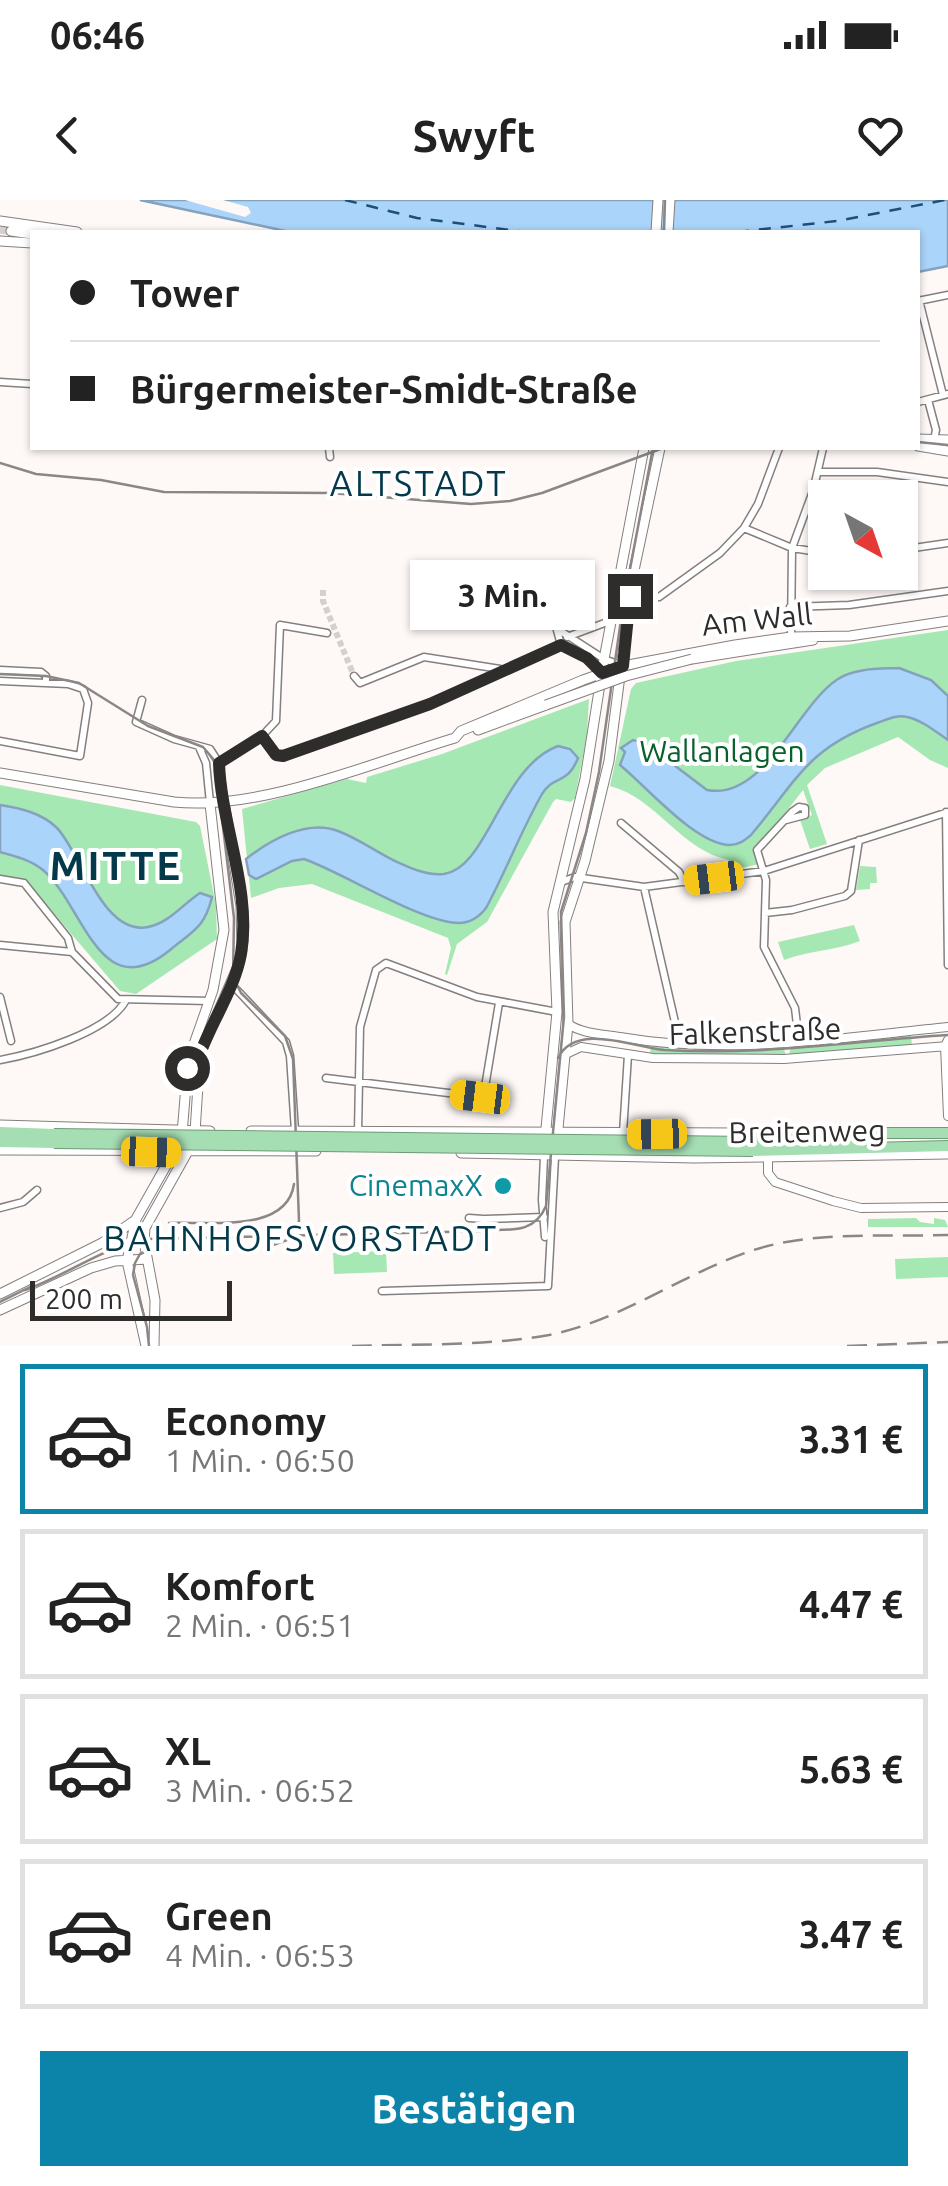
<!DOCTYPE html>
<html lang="de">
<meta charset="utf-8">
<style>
:root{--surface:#fff;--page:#f2f2f2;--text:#222;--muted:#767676;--line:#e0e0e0;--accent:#0c83a8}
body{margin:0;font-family:Ubuntu,sans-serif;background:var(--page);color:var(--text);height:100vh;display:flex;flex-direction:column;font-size:38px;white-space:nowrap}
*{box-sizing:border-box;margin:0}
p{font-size:32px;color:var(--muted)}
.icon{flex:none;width:55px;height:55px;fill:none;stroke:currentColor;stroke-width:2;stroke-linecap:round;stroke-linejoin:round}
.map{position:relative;height:1146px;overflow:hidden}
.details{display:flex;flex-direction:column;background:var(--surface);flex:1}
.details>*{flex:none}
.banner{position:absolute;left:30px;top:30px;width:890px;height:220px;border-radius:0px;box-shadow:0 2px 8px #0004;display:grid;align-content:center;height:220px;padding:0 40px;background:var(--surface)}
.needle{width:65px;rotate:140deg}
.fabs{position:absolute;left:808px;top:280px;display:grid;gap:20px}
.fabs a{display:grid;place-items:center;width:110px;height:110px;border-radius:0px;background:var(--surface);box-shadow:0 2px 8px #0004;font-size:50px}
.scale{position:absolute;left:30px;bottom:25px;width:202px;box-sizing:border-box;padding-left:10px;border:5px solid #2f2d2c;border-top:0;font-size:28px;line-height:35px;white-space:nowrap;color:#2f2d2c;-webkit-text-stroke:8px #fff;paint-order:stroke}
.end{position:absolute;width:45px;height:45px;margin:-22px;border:12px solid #2f2d2c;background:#fff;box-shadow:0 0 0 5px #fff}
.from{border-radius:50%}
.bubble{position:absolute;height:70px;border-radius:0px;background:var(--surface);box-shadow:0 2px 8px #0004;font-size:32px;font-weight:600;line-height:70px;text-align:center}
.car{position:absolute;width:30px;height:60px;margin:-30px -15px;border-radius:12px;box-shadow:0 0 8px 2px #0007;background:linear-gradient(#f5c518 24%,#345 0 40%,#f5c518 0 76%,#345 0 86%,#f5c518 0)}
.banner b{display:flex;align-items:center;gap:35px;height:95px;font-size:38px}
.banner b+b{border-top:2px solid var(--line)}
.banner i{width:25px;height:25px;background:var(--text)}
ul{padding:18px 0 0;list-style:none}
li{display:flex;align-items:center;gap:30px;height:150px;margin:0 20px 15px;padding:0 20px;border:5px solid var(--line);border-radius:0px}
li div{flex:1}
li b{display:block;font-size:38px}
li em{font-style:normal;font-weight:600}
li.current{border-color:var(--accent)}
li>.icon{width:90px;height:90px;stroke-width:1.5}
.primary-button{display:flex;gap:20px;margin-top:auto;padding:20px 40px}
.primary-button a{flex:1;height:115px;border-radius:0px;background:var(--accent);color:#fff;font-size:40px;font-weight:600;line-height:115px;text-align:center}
.status{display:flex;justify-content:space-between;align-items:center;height:70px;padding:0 50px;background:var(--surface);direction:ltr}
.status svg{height:28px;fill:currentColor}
header{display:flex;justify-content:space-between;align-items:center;height:130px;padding:0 40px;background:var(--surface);font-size:45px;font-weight:600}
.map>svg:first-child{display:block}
</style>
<div class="status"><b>06:46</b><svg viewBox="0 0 49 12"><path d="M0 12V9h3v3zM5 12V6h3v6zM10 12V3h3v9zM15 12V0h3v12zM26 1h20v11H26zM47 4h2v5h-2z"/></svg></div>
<header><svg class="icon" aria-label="back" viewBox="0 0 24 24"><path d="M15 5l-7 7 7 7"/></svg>Swyft<svg class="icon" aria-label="heart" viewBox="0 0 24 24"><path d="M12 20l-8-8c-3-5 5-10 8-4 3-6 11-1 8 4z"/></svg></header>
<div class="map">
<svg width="948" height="1146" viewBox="0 0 948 1146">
<rect width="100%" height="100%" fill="#fef9f7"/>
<path fill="#a6e8b3" d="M 948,430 L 948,568 L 930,560 L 898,537 L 825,568 L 807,585 L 827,644 L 810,649 L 800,620 L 812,615 L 803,590 L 786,612 L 789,623 L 780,627 L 756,651 L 759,664 L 728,671 L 729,660 C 681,651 657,598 610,586 L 631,489 L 636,483 L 736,461 Z
M 589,499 L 587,535 L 575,598 L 571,602 L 556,599 L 553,602 L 487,722 L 457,744 L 447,775 L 445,774 L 451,748 L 448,738 L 312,684 L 279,688 L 251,698 L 242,609 L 347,579 L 366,583 L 367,577 L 442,554 Z
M 0,585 L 196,622 L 200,626 L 216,705 L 217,739 L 136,794 L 120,791 L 27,682 L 0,677 Z
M 860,666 L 876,667 L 877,683 L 870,683 L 870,689 L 856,690 Z
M 854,725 L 860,741 C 835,751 810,750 784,760 L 778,742 Z
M 911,835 L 912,845 L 789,855 L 791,845 Z
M 651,844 L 725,848 L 783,846 L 786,855 L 650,855 Z
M 916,1018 L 920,1022 L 934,1024 L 934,1018 L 945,1020 L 948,1027 L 868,1027 L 868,1019 Z
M 386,1051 L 387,1072 L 334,1074 L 333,1053 Z
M 948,1057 L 948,1077 L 896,1079 L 895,1059 Z"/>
<path fill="#aad4f9" stroke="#85a2bc" stroke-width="2.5" d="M 140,0 L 948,0 L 948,66 L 918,72 L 918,32 L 290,32 Z
M 899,468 L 931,480 L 948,496 L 948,540 C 936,532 922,520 907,517 C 897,514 886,520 877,523 C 807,548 796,582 751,635 C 745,640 739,645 730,645 C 696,645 646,586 620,565 L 625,552 L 621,548 L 633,540 L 645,543 L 707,590 C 765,601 796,506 838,479 C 854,468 879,469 899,468 Z
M 558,546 L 570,549 L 578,558 C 567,586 554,574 542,594 C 521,631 506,671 486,708 C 479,717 471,723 459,723 C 422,723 344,673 304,659 L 292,661 L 256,679 L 249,675 L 246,659 C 270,640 307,619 338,631 C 357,638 375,651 393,660 C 408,667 426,676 444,674 C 488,668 501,567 558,546 Z
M 0,605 C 20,608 42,613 57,628 C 81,653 103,736 148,727 C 169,723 183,704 200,693 L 212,697 C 205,727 193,731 170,750 C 99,808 84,705 43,670 C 31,660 15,656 0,652 Z"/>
<path fill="#fef9f7" d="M 185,0 L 223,0 L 248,7 L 251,13 L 245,17 Z"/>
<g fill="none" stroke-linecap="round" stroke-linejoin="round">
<path stroke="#1d5078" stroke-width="2.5" stroke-dasharray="12 10" stroke-linecap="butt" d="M 345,0 L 417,18 L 526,32
M 737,32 L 837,21 L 945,0"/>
<path stroke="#d5d0ce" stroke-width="6" stroke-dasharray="6 3" stroke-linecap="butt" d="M 323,390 L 323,401 L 354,476"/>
<path stroke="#d5d0ce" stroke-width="9" stroke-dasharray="9 4.5" stroke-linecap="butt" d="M 0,29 L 11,31"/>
<defs>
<path id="minor" d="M 919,100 L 943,195
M 918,101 L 948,95
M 0,182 L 32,184
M 928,200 L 936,230 L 934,240
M 918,202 L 948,194
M 329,248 L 330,257
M 818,272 L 877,272 L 948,282
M 744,328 L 792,348 L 825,353
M 900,350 L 948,343
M 546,390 L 561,445
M 631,396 L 659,397 L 720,353 L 744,328 L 758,304 L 779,248
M 790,407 L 849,405 L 948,391
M 559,430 L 604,459 L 623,466
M 567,437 L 610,421
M 791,437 L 792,348 L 813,291 L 823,248
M 561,445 L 587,458 L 601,471
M 0,470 L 41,472 L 46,476 L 46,482
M 354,476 L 360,483 L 424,457 L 500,469
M 0,481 L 68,484 L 83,489 L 88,503 L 80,556 L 0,541
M 142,500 L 136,522 L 174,539 L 210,549 L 219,563 L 224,601
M 262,536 L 277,555 L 283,556 L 430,504 L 561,445
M 199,547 L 206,563 L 210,603
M 219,563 L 262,536 L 276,521 L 280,425 L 327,433
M 946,612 L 948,765
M 786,620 L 805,615 L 805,608 L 799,607 L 792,612 L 757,650 L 766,680 L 764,747 L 795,808 L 799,842
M 621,623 L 679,672 L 684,682
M 0,679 L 24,683 L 68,738 L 72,752 L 118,799 L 210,801
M 561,682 L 575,677 L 644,687 L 764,671 L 948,612
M 644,687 L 680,844
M 765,713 L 792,710 L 845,696 L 851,691 L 859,640
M 0,745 L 72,752
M 229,787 L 237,790 L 286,842 L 290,856 L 295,931
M 0,797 L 11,841
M 0,860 C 34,854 109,832 126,800
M 326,878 L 481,897 L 485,887 L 499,803
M 358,932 L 360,827 L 376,770 L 386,763 L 477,797 L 557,812
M 623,933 L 628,855
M 544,957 L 542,1000 L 545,1037
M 0,1008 L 23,1002 L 37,990
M 469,1018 L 483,1019
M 485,1019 L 544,1017
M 382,1091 L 548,1086 L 555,957"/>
<path id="tertiary" d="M 568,824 C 583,834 603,834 620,837 C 730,856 838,838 948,827
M 948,840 L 945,846 L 948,916
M 566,854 L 581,847 L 653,858 L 784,859 L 948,846
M 768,957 L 768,973 L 775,982 L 833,1001 L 861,1008 L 948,1007"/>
<path id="secondary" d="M 0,21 L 77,32
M 11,31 L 32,34
M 656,32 L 658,0
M 668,32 L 670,0
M 0,41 L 32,43
M 918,239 L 948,240
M 918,246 L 948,251
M 692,459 L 813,440
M 478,530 L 546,505
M 0,573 L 174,602 C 260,611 371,563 455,538 L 461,531 L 583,480 L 623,466 L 735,445 L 791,437 L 850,436 L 948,421
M 0,925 L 210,931
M 251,931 L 738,933
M 195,932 L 200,854 L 238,766 L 242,750 L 241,706 L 224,602
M 182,934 L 188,861 L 213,790 L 224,730 L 210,604
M 545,939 L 557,812 L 553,712 L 585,579 L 604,459 L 644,248
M 557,939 L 568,824 L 565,722 L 585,661 L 609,561 L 633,375 L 660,248
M 0,950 L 316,951
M 461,953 L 694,958 L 948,954
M 0,1094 L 102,1043 L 134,1021
M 0,1110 L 91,1068 L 115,1061 L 147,1059
M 146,1146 L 127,1061 L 136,1019 L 176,948
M 154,1146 L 155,1100 L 144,1041 L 145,1028 L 188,951"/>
<path id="trunk" d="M 0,932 L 54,934
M 738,933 L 948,933
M 0,942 L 54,943
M 753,942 L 867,940 L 881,936
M 753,951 L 948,946"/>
</defs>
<use href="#minor" stroke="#857f7d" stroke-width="9"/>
<use href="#tertiary" stroke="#857f7d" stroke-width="10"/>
<use href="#secondary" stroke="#857f7d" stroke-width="11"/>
<use href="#trunk" stroke="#6e9b77" stroke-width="12"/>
<use href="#minor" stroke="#fff" stroke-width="6"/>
<use href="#tertiary" stroke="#fff" stroke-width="8"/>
<use href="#secondary" stroke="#fff" stroke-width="9"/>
<use href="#trunk" stroke="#a6deb3" stroke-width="10"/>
<path stroke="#8b8786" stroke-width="2.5" d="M 664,32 L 665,0
M 918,242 L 948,245
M 0,263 L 36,274 L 101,280 L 164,292 L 330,293 L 471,304 L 510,301 L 542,293 L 663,248
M 0,474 L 46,476 L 79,483 L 148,526 L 203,547 L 215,561 L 234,718 L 233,777 L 241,793 L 285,836 L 293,859 L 299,1021 L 287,1040 L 270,1046
M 558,858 C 576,822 633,847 664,850 C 760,856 853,841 948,835
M 169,1023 C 208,1021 287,1034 294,984
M 489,1030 C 514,1030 535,1032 546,1006 L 564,817 L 561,712 L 586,633 L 599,572 L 623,406 L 653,248
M 25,1090 C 66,1076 104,1046 147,1039 L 486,1031
M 0,1102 L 34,1085
M 149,1146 L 147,1127 L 133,1075 L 135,1063 L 140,1054 L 158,1046"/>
<path stroke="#8b8786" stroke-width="2.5" stroke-dasharray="20 10" stroke-linecap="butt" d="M 352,1146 C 417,1144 485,1146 549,1135 C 619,1121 678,1077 745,1053 C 807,1030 882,1037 948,1035
M 847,1146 L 948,1142"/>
<defs>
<path id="secondary-bridge" d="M 546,505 L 626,476 L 692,459"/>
<path id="trunk-bridge" d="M 54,934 L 753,942
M 54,943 L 753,951"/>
</defs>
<use href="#secondary-bridge" stroke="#857f7d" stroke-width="11" stroke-linecap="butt"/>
<use href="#trunk-bridge" stroke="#6e9b77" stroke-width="12" stroke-linecap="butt"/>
<use href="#secondary-bridge" stroke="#fff" stroke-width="9"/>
<use href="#trunk-bridge" stroke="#a6deb3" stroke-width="10"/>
</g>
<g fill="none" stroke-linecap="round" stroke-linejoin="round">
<path stroke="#2f2d2c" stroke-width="12" d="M 187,868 L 199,868 L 200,854 C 212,821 235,788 241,754 C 252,691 221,625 219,563 L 262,536 L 276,555 L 283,556 L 430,504 L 561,445 L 587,458 L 602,473 L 623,466 L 630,396"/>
</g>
<circle fill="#0f9aa8" stroke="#fff" stroke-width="4" cx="503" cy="986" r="10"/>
<g text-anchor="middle" stroke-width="8" stroke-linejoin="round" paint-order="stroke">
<g font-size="30" fill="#2f2d2c" stroke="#fff">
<text transform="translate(757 420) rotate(-6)" y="10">Am Wall</text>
<text transform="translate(755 832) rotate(-2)" y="10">Falkenstraße</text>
<text transform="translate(807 932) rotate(-1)" y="10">Breitenweg</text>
</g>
<g font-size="30" fill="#06612b" stroke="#fff">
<text x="722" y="562">Wallanlagen</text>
</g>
<g font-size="30" fill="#0d838f" stroke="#fff" text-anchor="end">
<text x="483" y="996">CinemaxX</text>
</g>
<g font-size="35" letter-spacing="2.5" fill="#04394b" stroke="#fff">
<text x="419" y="296">ALTSTADT</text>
<text x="301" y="1051">BAHNHOFSVORSTADT</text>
</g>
<g font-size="40" font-weight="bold" letter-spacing="2.5" fill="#04394b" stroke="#fff">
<text x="116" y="680">MITTE</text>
</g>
</g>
</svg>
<div class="fabs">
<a><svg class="needle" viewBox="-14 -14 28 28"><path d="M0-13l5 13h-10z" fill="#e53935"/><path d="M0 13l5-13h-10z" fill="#767676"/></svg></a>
</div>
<div class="scale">200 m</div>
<i class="end from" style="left:187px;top:868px"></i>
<i class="end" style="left:630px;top:396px"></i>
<div class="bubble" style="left:410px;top:360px;width:185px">3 Min.</div>
<i class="car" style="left:714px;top:678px;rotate:263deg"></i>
<i class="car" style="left:480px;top:897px;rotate:277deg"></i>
<i class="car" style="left:657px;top:934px;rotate:269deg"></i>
<i class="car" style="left:151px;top:952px;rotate:92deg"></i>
<div class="banner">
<b><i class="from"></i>Tower</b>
<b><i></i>Bürgermeister-Smidt-Straße</b>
</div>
</div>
<section class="details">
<ul>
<li class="current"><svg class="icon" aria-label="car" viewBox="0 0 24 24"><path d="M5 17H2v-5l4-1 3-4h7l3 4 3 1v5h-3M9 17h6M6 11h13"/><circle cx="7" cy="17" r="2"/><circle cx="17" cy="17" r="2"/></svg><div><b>Economy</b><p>1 Min. · 06:50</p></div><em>3.31 €</em></li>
<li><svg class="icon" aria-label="car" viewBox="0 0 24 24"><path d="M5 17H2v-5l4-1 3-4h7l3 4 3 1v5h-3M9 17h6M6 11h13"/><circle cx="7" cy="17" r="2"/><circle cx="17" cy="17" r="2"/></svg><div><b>Komfort</b><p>2 Min. · 06:51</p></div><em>4.47 €</em></li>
<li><svg class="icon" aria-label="car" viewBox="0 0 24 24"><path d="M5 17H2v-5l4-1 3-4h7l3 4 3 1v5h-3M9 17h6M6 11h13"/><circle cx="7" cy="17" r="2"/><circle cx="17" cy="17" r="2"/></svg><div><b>XL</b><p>3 Min. · 06:52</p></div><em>5.63 €</em></li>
<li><svg class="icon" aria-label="car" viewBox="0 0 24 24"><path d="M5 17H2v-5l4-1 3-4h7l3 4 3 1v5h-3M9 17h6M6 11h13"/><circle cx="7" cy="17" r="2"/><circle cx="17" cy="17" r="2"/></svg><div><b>Green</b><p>4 Min. · 06:53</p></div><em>3.47 €</em></li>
</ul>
<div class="primary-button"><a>Bestätigen</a></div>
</section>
